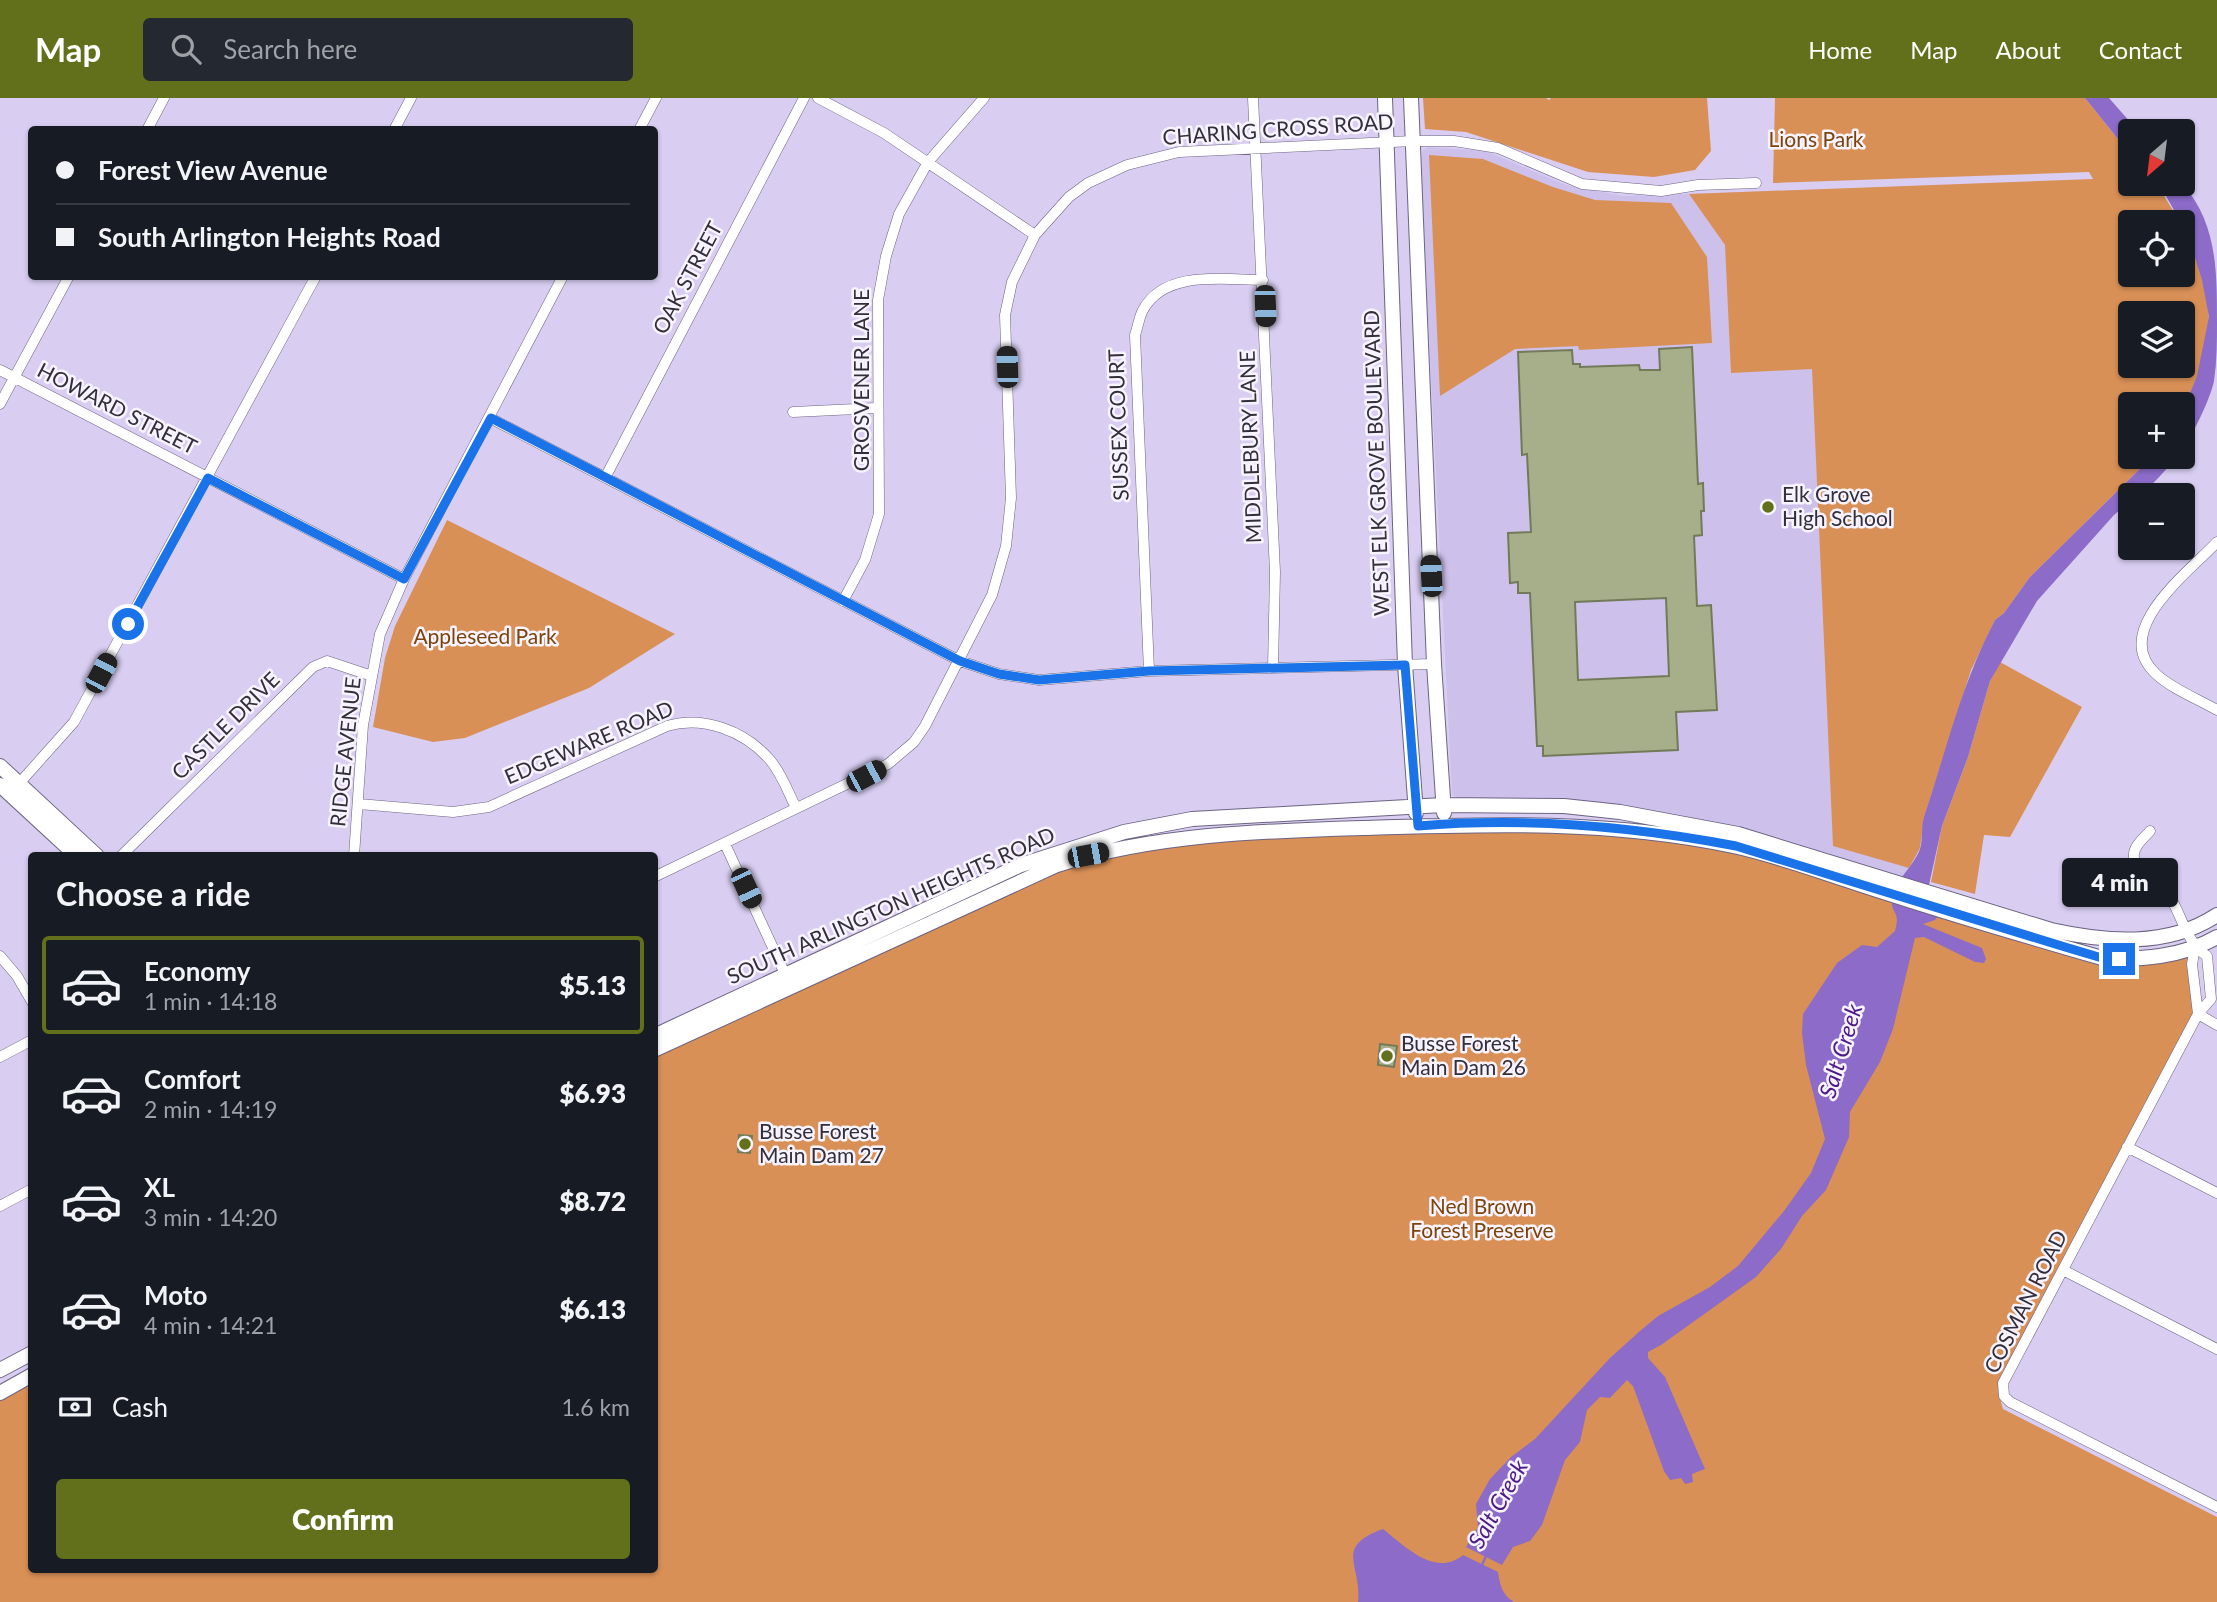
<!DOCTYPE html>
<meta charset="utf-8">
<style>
:root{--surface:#171b24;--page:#242831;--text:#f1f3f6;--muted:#9ea1a6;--line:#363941;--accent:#62701b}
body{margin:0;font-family:Lato,sans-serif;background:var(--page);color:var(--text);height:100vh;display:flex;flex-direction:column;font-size:26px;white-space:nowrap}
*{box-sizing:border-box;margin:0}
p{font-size:23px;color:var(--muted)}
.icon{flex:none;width:38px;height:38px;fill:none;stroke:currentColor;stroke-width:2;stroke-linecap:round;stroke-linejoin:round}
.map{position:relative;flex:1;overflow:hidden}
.side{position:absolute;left:28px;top:754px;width:630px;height:721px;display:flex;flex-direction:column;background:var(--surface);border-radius:7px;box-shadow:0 2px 5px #0004}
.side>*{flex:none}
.top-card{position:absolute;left:28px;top:28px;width:630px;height:154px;border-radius:7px;box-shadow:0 2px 5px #0004;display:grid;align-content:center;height:154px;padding:0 28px;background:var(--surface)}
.needle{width:46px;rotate:208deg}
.controls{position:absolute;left:2118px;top:21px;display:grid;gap:14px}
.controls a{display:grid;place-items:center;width:77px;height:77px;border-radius:7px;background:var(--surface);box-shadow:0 2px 5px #0004;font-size:35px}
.end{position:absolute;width:32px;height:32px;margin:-16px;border:9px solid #1a73e8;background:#fff;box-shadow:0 0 0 4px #fff}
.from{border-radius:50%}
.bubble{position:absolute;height:49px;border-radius:7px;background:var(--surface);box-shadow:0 2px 5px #0004;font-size:23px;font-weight:800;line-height:49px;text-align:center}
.car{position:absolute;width:21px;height:42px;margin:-21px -10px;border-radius:9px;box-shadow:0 0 5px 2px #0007;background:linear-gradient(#222 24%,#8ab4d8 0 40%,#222 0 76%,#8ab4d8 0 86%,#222 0)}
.top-card b{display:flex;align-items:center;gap:24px;height:66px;font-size:26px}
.top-card b+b{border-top:2px solid var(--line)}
.top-card i{width:18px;height:18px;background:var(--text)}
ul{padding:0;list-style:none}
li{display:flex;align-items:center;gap:21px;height:98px;margin:0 14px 10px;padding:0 14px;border:4px solid transparent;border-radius:7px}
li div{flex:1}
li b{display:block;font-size:26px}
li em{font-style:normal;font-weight:800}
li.current{border-color:var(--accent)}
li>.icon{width:63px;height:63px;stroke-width:1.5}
h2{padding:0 28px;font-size:32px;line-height:84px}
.pay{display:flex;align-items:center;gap:18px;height:77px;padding:0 28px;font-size:26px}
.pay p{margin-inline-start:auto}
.action{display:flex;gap:14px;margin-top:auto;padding:14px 28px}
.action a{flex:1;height:80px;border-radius:7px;background:var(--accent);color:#fff;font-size:28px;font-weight:800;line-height:80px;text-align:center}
header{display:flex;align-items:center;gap:42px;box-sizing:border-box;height:98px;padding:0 35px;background:var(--accent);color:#fff}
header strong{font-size:33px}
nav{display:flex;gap:38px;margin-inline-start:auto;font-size:24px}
.search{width:490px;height:63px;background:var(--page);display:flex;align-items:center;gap:18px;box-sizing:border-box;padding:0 24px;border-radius:7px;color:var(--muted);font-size:26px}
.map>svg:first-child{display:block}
</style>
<header>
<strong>Map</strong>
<div class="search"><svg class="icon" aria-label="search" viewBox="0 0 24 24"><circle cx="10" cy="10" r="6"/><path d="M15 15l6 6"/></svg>Search here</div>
<nav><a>Home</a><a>Map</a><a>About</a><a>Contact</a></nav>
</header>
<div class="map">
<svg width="2217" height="1504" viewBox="0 0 2217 1504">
<rect width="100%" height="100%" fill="#d9cef2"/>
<path fill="#cdc1ec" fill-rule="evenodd" d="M 1428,49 L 1486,53 L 1566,87 L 1623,98 L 2124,81 L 2130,81 L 2130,86 L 2153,86 L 2180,124 L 2130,124 L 2130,177 L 2182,177 L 2182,128 L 2182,315 L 2182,306 L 2130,306 L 2130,359 L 2152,359 L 2056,453 L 1971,572 L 1916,761 L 1903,779 L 1748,732 L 1676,716 L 1563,702 L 1459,702 L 1452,696 L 1420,60 L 1423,52 ZM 2130,215 L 2182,215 L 2182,268 L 2130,268 Z"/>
<path fill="#d99056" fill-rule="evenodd" d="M 1423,0 L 1546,0 L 1549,2 L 1551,0 L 1707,0 L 1711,53 L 1695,72 L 1654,79 L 1588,74 L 1466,34 L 1425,31 Z
M 1775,0 L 2085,0 L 2130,56 L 2130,72 L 2125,78 L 2130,86 L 2158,88 L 2180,124 L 2130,124 L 2130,177 L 2182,177 L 2182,128 C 2195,150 2208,196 2209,221 C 2209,252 2195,288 2182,315 L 2182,306 L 2130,306 L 2130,359 L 2152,359 L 2030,479 L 2004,515 L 1995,522 L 1971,572 L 1924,720 L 1920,750 L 1909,770 L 1833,748 L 1812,271 L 1731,275 L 1725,147 L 1689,96 L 2093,81 L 2089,74 L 1773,85 ZM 2130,215 L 2182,215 L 2182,268 L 2130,268 Z
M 1429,57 L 1483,61 L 1553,89 L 1595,102 L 1671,105 L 1707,159 L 1712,245 L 1579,252 L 1578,248 L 1515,251 L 1440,298 Z
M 447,422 L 675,536 L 589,590 L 465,640 L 433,644 L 373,629 L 385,560 L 395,528 Z
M 2000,564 L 2082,609 L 2010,739 L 1984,737 L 1975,796 L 1931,784 L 1942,728 L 1968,659 L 1990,583 Z
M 1492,726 L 1736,749 L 1938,818 L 2102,860 L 2195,850 L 2198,916 L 1998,1293 L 2003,1311 L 2217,1419 L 2217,1504 L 0,1504 L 0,1295 L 31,1277 L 32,1472 L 654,1472 L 655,953 L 1057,767 L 1144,746 Z"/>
<path fill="#8c6cc8" d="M 2085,0 L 2109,0 L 2138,33 L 2130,33 L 2130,56 Z
M 2182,85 C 2217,125 2217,172 2217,223 C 2217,243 2217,263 2214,283 C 2210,302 2193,336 2182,352 L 2182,315 L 2197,278 L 2209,219 L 2202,182 L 2188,137 L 2162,91 L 2153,86 Z
M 2152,359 L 2177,359 C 2165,371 2148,397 2130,397 L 2130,403 L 2114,417 L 2037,503 L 1990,583 L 1968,659 L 1942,728 L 1927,796 L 1938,818 L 1935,822 L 1923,826 L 1982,850 L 1986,861 L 1984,865 L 1975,864 L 1924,839 L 1915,840 L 1893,931 L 1880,964 L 1850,1014 L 1849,1039 L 1826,1092 L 1802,1118 L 1781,1151 L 1756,1179 L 1661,1247 L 1648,1254 L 1648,1260 L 1665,1279 L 1705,1371 L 1692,1376 L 1693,1384 L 1685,1386 L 1681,1380 L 1670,1382 L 1664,1373 L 1633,1288 L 1627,1282 L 1610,1300 L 1600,1299 L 1587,1312 L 1580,1344 L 1565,1362 L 1542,1427 L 1530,1443 L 1513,1449 L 1502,1467 L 1466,1449 L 1478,1429 L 1476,1406 L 1490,1381 L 1511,1359 L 1535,1341 L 1610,1260 L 1640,1233 L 1658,1218 L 1710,1189 L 1738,1168 L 1784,1113 L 1811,1075 L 1825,1041 L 1806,967 L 1802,935 L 1803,916 L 1837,865 L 1862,847 L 1877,849 L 1895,833 C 1896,829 1898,822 1896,817 C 1894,811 1891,810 1892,802 C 1894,782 1913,770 1920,751 C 1923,741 1921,729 1924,719 C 1947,650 1961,587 1995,522 L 2004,515 L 2030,479 Z
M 1383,1431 C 1405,1448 1435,1480 1463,1457 L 1498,1474 C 1500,1487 1502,1497 1514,1504 L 1358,1504 C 1362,1467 1333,1449 1383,1431 Z"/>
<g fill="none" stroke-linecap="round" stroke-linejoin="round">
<path stroke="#8c6cc8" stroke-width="2.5" d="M 1481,1469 L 1487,1456"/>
</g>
<path fill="#a6ae8a" stroke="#737a59" stroke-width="2" fill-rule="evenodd" d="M 1692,249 L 1698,386 L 1703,385 L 1704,413 L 1701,413 L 1702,437 L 1694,438 L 1697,508 L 1711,507 L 1717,612 L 1676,614 L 1678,652 L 1543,658 L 1543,648 L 1537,648 L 1530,495 L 1518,495 L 1518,484 L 1510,485 L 1508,435 L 1531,434 L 1527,356 L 1522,357 L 1518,254 L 1572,252 L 1573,266 L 1580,266 L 1580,269 L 1639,267 L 1640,272 L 1660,272 L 1659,251 ZM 1666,500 L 1669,578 L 1578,582 L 1575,504 Z
M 1380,946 L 1397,948 L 1394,969 L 1378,967 Z
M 739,1037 L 752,1038 L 750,1055 L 738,1054 Z"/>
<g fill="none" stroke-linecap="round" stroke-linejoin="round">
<defs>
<path id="street" d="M 818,0 L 884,35 L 1035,137
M 1253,0 L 1275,474 L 1273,570
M 147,32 L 164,0
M 394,32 L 411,0
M 639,32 L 656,0
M 0,272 L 404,481
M 0,306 L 69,178
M 793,314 L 877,310
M 490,320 L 960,563 L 999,576 L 1039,582 L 1149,573 L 1434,566
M 606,378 L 804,0
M 2217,444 C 2189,474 2109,533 2156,576 C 2172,591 2198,601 2217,612
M 843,503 L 865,462 L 879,416 L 878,202 L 886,158 L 899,116 L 928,64 L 984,0
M 1149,573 L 1135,237 C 1138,229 1139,219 1143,212 C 1165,171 1225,182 1263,182
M 15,690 L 74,624 L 316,178
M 359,706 L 453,714 L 489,709 L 667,628 C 703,617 745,633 770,662 C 782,676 788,694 796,710
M 2150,733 C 2144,740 2132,749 2134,760 C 2138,780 2160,783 2170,799 C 2183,820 2186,844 2207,858 L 2211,901 L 2198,916 L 2003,1285 L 2004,1298 L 2010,1304 L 2217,1409
M 725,746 L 786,878
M 121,758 L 313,569 L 327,563 L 372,578
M 354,758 L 363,627 L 380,536 L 404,481 L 563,178
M 654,779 L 888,666 L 914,644 L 925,628 L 992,497 L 1006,448 L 1011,400 L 1005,217 L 1012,184 L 1035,137 L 1069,99 L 1088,85 L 1127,67 L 1179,54 L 1413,43 L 1454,43 L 1498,50 L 1582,86 L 1661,93 L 1698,87 L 1756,85
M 2195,850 L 2192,866 L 2198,916
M 0,858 L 17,878 L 32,904
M 2198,916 L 2217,927
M 0,959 L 32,942
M 2127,1049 L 2217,1095
M 0,1108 L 32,1091
M 2063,1172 L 2217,1251"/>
<path id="secondary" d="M 1385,0 L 1405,567 L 1416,715
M 1411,0 L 1434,566 L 1444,715
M 0,668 L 97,758
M 0,687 L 77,758
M 654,938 L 1021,767 L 1124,734 L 1192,721 L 1443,707 L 1564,708 L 1620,714 L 1738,736 L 2051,832 C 2106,844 2167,850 2217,817
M 654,952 L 1057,767 C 1155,736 1262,733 1364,730 C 1489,726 1611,722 1733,748 C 1780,758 1826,776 1871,790 C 1948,815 2025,838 2102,860 C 2142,862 2182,859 2217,839
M 0,1272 L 32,1255
M 0,1295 L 32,1277"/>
</defs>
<use href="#street" stroke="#6c6382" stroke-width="11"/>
<use href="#secondary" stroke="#6c6382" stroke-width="16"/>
<use href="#street" stroke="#fff" stroke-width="10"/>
<use href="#secondary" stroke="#fff" stroke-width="14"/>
</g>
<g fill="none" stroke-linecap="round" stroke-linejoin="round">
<path stroke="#1a73e8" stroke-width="9" d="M 128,526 L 208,380 L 404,481 L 491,320 L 960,563 L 999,576 L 1039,582 L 1149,573 L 1405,567 L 1418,728 C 1524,719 1631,728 1736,748 L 2065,849 L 2102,860 L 2119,861"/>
</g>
<g fill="#62701b" stroke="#f7f4ff" stroke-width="2.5">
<circle cx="1768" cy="409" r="7"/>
<circle cx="1387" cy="958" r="7"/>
<circle cx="745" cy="1046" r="7"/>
</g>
<g text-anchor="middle" stroke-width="5" stroke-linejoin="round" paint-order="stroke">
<g font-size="21" fill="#322e3c" stroke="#f7f4ff">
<text transform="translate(1278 32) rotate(-4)" y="7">CHARING CROSS ROAD</text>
<text transform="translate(688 180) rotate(-62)" y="7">OAK STREET</text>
<text transform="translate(862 282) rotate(-90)" y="7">GROSVENER LANE</text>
<text transform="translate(117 311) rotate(27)" y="7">HOWARD STREET</text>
<text transform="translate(1119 327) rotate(-92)" y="7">SUSSEX COURT</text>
<text transform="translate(1251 349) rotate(-92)" y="7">MIDDLEBURY LANE</text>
<text transform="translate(1377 365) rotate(-92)" y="7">WEST ELK GROVE BOULEVARD</text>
<text transform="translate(226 628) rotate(-45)" y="7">CASTLE DRIVE</text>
<text transform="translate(589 645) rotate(-23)" y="7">EDGEWARE ROAD</text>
<text transform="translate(346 654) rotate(-84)" y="7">RIDGE AVENUE</text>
<text transform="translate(891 808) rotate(-24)" y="7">SOUTH ARLINGTON HEIGHTS ROAD</text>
<text transform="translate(2026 1204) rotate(-63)" y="7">COSMAN ROAD</text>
</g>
<g font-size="21" fill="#7c430a" stroke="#f7f4ff">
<text x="1816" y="49">Lions Park</text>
<text x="485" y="546">Appleseed Park</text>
<text x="1482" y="1116">Ned Brown<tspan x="1482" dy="24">Forest Preserve</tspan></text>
</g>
<g font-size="21" fill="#322e3c" stroke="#f7f4ff" text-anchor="start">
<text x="1782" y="404">Elk Grove<tspan x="1782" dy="24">High School</tspan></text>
<text x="1401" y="953">Busse Forest<tspan x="1401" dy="24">Main Dam 26</tspan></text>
<text x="759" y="1041">Busse Forest<tspan x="759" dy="24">Main Dam 27</tspan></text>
</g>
<g font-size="23" font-style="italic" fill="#4d1a89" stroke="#f7f4ff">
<text transform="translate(1841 953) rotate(-73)" y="8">Salt Creek</text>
<text transform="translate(1498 1406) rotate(-61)" y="8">Salt Creek</text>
</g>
</g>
</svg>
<div class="controls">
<a><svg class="needle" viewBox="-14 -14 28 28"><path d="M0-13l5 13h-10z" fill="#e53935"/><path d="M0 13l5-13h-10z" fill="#9ea1a6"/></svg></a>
<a><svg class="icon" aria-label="locate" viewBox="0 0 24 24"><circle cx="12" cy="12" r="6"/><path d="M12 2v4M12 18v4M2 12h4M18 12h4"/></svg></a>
<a><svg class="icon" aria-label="layers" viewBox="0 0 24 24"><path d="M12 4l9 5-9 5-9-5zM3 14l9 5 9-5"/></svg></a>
<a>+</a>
<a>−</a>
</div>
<i class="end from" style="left:128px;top:526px"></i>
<i class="end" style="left:2119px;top:861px"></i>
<div class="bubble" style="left:2062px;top:760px;width:116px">4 min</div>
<i class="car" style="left:1265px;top:208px;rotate:178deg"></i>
<i class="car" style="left:1007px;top:269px;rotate:358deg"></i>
<i class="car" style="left:1431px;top:478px;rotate:357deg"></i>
<i class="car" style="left:101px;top:575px;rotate:28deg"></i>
<i class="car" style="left:866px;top:678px;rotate:62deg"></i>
<i class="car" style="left:1088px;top:757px;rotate:79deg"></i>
<i class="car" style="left:746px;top:790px;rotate:155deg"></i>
<div class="top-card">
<b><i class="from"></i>Forest View Avenue</b>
<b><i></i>South Arlington Heights Road</b>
</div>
<section class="side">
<h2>Choose a ride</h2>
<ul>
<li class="current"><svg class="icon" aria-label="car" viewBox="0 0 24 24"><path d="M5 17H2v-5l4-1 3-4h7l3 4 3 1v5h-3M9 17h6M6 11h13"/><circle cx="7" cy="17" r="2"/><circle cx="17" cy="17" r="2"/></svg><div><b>Economy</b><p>1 min · 14:18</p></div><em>$5.13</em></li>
<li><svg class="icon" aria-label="car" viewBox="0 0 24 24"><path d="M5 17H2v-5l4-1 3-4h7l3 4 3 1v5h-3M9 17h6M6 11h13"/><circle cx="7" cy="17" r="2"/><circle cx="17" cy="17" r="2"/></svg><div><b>Comfort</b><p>2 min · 14:19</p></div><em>$6.93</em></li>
<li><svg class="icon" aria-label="car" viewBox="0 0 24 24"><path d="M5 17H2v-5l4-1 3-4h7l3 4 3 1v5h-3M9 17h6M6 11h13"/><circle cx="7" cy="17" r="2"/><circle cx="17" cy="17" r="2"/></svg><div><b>XL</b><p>3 min · 14:20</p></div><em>$8.72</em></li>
<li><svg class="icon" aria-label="car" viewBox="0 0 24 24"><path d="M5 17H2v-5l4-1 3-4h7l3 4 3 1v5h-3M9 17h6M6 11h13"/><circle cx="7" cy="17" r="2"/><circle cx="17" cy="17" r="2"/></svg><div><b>Moto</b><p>4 min · 14:21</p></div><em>$6.13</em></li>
</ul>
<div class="pay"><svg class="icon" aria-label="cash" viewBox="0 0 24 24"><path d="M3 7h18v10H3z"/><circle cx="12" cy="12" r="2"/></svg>Cash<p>1.6 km</p></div>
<div class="action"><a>Confirm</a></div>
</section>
</div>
